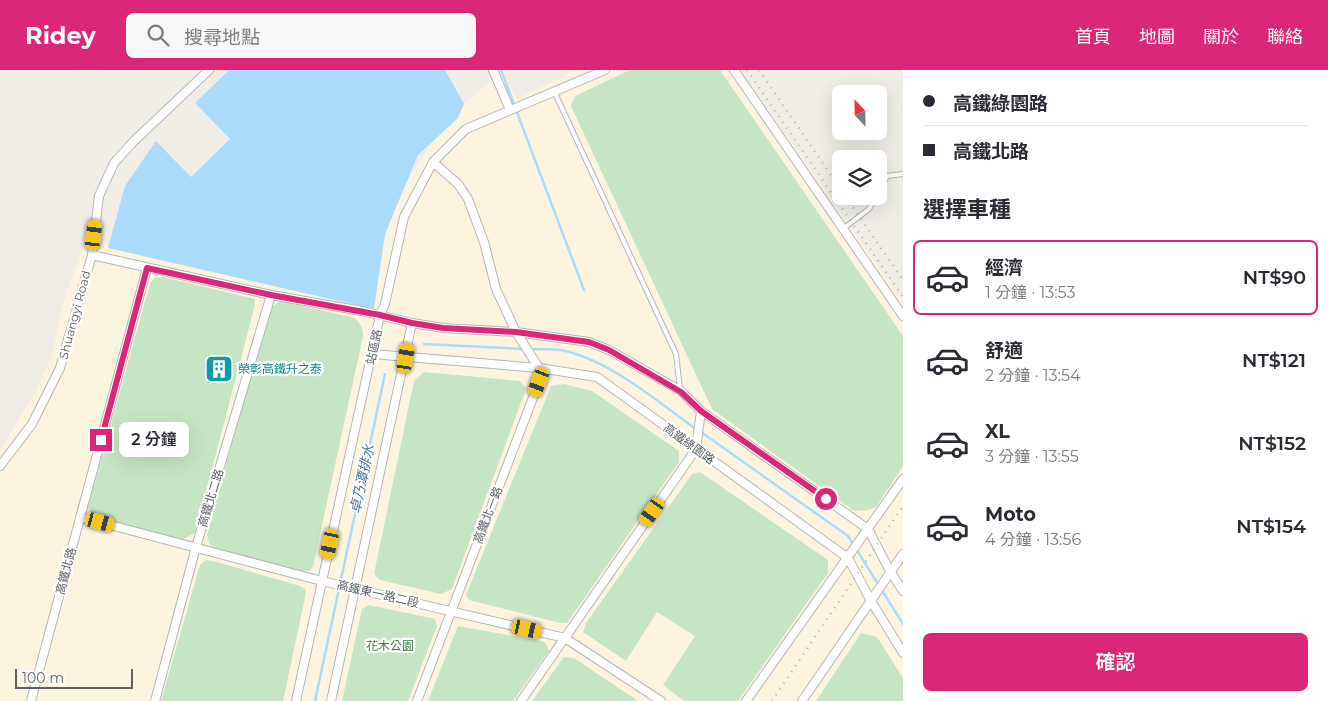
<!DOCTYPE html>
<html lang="zh-TW">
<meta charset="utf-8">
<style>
:root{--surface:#fff;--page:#f7f7f7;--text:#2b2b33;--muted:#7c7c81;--line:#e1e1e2;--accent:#db2777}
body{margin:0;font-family:Montserrat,"Noto Sans TC",sans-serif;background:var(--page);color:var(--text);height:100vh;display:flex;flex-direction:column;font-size:19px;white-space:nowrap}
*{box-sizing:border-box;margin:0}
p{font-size:16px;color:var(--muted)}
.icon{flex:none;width:28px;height:28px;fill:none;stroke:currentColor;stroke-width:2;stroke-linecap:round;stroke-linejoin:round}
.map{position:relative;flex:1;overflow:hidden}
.sheet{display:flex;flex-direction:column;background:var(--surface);width:425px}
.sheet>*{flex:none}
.top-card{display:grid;align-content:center;height:110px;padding:0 20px;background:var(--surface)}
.needle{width:32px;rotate:338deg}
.tools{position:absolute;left:832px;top:15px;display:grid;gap:10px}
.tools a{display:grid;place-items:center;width:55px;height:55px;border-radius:8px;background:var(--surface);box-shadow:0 5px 20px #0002;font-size:25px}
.scale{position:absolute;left:15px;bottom:12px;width:118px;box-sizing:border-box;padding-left:5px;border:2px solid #5e6266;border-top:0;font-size:14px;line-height:18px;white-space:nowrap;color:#5e6266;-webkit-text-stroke:4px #fff;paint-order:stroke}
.end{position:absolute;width:22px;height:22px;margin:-11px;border:6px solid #db2777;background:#fff;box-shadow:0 0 0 2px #fff}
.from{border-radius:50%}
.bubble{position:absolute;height:35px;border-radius:8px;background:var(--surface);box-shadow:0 5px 20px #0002;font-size:16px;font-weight:600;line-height:35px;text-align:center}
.car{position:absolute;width:15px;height:30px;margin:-15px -8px;border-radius:6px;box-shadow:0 0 4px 1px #0007;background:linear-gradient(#f5c518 24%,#345 0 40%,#f5c518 0 76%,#345 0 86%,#f5c518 0)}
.top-card b{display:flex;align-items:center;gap:18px;height:48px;font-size:19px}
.top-card b+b{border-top:1px solid var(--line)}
.top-card i{width:12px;height:12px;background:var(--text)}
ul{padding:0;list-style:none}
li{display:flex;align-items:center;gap:15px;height:75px;margin:0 10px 8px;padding:0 10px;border:2px solid transparent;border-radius:8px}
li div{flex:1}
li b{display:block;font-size:19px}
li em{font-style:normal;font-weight:600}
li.active{border-color:var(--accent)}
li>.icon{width:45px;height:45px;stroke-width:1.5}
h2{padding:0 20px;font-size:22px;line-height:60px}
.primary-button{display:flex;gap:10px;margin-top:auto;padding:10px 20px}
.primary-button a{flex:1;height:58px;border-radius:8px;background:var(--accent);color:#fff;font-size:20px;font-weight:600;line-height:58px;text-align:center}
header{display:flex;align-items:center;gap:30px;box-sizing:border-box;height:70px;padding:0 25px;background:var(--accent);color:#fff}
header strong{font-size:24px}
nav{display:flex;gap:28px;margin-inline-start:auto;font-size:18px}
.search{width:350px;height:45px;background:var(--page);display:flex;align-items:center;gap:12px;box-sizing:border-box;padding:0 18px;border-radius:8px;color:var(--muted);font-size:19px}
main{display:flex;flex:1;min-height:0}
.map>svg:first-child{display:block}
</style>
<header>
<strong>Ridey</strong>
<div class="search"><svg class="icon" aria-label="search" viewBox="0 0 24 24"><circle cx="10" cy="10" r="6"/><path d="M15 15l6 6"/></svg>搜尋地點</div>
<nav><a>首頁</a><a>地圖</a><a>關於</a><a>聯絡</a></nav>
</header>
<main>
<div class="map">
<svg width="903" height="631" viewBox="0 0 903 631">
<rect width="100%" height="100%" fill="#efede6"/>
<path fill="#fcf4de" d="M 576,0 L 740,0 L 903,232 L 903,631 L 0,631 L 0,380 L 35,323 L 52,286 L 63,234 L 85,170 L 372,227 L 395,128 L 451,45 L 502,1 L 517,29 Z"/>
<path fill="#c6e5c4" d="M 630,0 L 720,0 L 903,266 L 903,396 L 876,437 L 868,440 L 854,441 L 712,339 L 571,36 L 575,26 Z
M 163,207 L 255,229 L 255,235 L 195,463 L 181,470 L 93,447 L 88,437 L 150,213 L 155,208 Z
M 281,231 L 355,248 C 360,253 363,258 363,266 L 313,497 L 309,501 L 301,501 L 213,477 L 209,473 L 207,465 L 266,248 C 269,239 273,235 281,231 Z
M 424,302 L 520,311 L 526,319 L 452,519 L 441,524 L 380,510 L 374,504 L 414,311 Z
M 564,314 L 592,321 L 679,381 L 679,392 L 567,553 L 560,553 L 469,530 L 466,525 L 551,316 Z
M 700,402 L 828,490 L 828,503 L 738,631 L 684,631 L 663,615 L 695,566 L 657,542 L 626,591 L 583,562 L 586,553 L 692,404 Z
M 206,490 L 213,491 L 300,516 L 305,519 L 306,523 L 283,631 L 161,631 L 200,495 Z
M 369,535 L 435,549 L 437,556 L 408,631 L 342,631 L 362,539 Z
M 458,556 L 545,572 L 549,581 L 513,631 L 428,631 Z
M 861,563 L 877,567 L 903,608 L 903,631 L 816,631 Z
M 564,587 L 574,588 L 638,631 L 532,631 Z"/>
<path fill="#abdbfb" d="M 229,0 L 445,0 L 464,34 L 458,48 L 418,85 L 385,164 L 374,239 L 108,178 L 125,116 L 156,71 L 191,107 L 230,69 L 195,33 Z"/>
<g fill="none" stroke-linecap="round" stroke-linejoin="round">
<path stroke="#abdbfb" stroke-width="2.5" d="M 501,0 L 584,220
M 424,274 L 524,279
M 530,279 C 540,279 550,279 560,280 C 607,288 658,332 696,359
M 701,362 L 848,466 L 903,554
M 315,631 L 385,304"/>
<defs>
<path id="service" d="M 554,21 L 676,284 L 680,319
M 879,121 L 887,106 L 903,104
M 844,158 L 869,139 L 876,126"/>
<path id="minor" d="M 493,0 L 510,40
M 734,0 L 903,246
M 92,185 L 271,225 L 362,241 L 412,253 L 443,258 L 516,262 L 589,272 L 609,280 L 681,321 L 701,341 L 868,459 L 890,501 L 903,521
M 372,284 L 539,298 L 597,307 L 848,488 L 871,531 L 903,583
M 0,396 L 32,354 L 60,298 L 92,185 L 99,126 L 114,93 L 134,71 L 209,0
M 80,447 L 322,511 L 565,568 L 661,631
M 31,631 L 147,198
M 155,631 L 196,477 L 271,225
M 296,631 L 380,245 L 385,234 L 404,147 L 433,92 L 466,59 L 605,0
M 331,631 L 412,253
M 417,631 L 539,312 L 539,298 L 516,262 L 496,219 L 484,172 L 468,129 L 458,114 L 433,92
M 521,631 L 696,379 L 701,341
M 746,631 L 903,409
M 802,631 L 903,484"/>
</defs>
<use href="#service" stroke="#b3b7ba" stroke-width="6"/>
<use href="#minor" stroke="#b3b7ba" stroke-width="10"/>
<use href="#service" stroke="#fff" stroke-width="4"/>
<use href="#minor" stroke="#fff" stroke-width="8"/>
<path stroke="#b4b5b6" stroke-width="2.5" stroke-dasharray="1 6" stroke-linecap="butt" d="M 747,0 L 903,227
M 759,0 L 841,120
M 845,126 L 903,210
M 772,631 L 903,436"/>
</g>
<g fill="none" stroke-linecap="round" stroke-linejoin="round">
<path stroke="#db2777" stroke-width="6" d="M 101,370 L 147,198 L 271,225 L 380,245 L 412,253 L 443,258 L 516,262 L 589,272 L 609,280 L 681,322 L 701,341 L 826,429"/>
</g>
<defs>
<symbol id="building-square" viewBox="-11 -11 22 22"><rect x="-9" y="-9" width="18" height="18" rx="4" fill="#0f9aa8" stroke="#fff"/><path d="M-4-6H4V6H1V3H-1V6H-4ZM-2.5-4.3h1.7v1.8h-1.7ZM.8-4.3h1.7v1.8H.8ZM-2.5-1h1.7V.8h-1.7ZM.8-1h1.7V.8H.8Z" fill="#fff"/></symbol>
</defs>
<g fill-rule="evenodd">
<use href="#building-square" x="203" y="283" width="32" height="32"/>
</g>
<g text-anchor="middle" stroke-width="4.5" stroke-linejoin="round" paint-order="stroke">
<g font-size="12" fill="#5e6266" stroke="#fff">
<text transform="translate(75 245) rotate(-75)" y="4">Shuangyi Road</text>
<text transform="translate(374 277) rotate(-78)" y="4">站區路</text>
<text transform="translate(689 374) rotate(36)" y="4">高鐵綠園路</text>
<text transform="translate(211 428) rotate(-73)" y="4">高鐵北二路</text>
<text transform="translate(488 445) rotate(-69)" y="4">高鐵北一路</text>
<text transform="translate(66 501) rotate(-75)" y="4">高鐵北路</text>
<text transform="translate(378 524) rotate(13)" y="4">高鐵東一路二段</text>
</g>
<g font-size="12" fill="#0d838f" stroke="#fff" text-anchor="start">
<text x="238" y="303">榮彰高鐵升之泰</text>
</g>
<g font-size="12" fill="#39813a" stroke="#fff">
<text x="390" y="580">花木公園</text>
</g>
<g font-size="14" font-style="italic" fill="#4577a4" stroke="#fff">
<text transform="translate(362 409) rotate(-78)" y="5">卓乃潭排水</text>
</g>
</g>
</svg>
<div class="tools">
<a><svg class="needle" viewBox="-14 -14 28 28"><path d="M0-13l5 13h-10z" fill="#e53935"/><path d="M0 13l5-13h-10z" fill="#7c7c81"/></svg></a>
<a><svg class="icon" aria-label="layers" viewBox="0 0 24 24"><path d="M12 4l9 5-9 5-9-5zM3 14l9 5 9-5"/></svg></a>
</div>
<div class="scale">100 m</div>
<i class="end from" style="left:826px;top:429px"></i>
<i class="end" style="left:101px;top:370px"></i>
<div class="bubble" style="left:119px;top:352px;width:70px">2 分鐘</div>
<i class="car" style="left:94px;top:165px;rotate:7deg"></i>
<i class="car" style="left:406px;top:288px;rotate:10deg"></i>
<i class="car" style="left:539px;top:312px;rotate:201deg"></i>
<i class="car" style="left:652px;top:442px;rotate:215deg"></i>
<i class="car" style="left:100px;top:452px;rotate:105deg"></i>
<i class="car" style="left:330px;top:474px;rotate:192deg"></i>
<i class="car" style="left:527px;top:559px;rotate:103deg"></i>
</div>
<section class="sheet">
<div class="top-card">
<b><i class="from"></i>高鐵綠園路</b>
<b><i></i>高鐵北路</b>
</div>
<h2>選擇車種</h2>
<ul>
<li class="active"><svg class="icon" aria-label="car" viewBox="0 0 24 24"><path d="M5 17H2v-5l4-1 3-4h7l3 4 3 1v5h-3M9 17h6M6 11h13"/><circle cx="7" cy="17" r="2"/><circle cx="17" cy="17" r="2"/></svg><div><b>經濟</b><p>1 分鐘 · 13:53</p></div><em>NT$90</em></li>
<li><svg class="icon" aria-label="car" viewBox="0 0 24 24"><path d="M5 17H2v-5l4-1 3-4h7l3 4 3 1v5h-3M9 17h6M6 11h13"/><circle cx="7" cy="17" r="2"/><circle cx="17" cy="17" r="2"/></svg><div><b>舒適</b><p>2 分鐘 · 13:54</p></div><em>NT$121</em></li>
<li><svg class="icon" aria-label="car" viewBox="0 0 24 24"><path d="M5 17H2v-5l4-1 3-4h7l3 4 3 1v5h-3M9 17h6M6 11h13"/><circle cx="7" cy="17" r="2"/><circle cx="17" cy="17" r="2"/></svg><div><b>XL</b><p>3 分鐘 · 13:55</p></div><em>NT$152</em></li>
<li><svg class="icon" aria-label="car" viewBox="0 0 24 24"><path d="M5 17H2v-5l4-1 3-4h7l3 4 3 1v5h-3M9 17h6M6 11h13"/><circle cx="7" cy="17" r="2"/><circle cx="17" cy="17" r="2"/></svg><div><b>Moto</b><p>4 分鐘 · 13:56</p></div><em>NT$154</em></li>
</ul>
<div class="primary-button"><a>確認</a></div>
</section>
</main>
